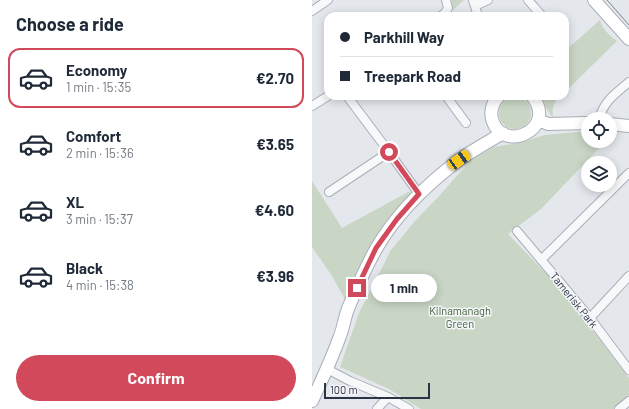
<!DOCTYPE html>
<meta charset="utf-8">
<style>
:root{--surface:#fff;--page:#f2f2f3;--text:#1f2937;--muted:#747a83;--line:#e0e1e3;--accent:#d1495b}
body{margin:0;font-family:Barlow,sans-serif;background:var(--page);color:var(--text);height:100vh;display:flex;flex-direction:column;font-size:15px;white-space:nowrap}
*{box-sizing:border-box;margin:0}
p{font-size:13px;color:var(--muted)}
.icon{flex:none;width:22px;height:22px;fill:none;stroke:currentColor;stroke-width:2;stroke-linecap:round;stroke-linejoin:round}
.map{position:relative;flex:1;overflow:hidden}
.panel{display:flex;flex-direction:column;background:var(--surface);width:312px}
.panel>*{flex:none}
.hud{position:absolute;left:12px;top:12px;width:245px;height:88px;border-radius:12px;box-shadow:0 2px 10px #0003;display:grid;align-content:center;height:88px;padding:0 16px;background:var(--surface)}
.fabs{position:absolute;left:269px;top:112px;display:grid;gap:8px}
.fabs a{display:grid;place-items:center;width:36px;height:36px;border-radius:50%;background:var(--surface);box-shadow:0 2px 10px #0003;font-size:20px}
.scale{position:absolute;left:12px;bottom:10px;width:106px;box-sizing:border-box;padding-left:4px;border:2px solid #2b3445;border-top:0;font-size:11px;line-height:14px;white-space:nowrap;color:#2b3445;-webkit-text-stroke:3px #f4f6f9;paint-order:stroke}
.end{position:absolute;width:18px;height:18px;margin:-9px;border:5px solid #d1495b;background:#fff;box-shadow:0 0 0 2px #fff}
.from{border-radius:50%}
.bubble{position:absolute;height:28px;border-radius:14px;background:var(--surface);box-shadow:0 2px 10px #0003;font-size:13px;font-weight:700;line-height:28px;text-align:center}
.car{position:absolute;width:12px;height:24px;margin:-12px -6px;border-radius:5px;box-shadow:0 0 3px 1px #0007;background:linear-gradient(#f5c518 24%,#345 0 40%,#f5c518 0 76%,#345 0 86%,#f5c518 0)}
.hud b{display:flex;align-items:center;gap:14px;height:38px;font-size:15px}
.hud b+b{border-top:1px solid var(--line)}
.hud i{width:10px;height:10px;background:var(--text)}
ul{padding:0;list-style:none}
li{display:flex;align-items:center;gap:12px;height:60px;margin:0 8px 6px;padding:0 8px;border:2px solid transparent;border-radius:12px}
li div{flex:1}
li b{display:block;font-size:15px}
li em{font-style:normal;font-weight:700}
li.current{border-color:var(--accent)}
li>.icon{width:36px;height:36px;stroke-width:1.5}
h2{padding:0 16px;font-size:18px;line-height:48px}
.cta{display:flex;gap:8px;margin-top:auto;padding:8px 16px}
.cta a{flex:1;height:46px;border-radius:24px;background:var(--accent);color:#fff;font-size:16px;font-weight:700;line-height:46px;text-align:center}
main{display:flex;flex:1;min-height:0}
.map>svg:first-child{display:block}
</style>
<main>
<section class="panel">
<h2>Choose a ride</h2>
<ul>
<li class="current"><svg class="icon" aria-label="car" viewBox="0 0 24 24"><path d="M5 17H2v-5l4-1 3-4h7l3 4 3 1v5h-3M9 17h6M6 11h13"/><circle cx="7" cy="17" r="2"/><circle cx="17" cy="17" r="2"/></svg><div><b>Economy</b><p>1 min · 15:35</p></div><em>€2.70</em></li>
<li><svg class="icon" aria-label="car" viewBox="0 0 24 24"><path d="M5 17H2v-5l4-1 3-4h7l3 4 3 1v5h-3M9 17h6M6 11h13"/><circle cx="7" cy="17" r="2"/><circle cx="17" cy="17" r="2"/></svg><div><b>Comfort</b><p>2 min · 15:36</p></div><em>€3.65</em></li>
<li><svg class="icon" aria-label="car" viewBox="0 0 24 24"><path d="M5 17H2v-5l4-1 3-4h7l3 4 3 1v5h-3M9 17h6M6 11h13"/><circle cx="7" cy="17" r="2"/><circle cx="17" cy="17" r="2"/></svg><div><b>XL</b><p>3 min · 15:37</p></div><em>€4.60</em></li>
<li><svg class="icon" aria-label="car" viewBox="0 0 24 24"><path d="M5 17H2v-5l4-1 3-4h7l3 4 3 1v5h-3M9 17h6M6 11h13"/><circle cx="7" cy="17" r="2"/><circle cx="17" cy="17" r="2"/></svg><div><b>Black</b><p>4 min · 15:38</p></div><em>€3.96</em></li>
</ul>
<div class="cta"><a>Confirm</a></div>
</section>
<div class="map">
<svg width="317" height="409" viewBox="0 0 317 409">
<rect width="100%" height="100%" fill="#e4e7ec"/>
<path fill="#c9d6c5" d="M 139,0 L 152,0 L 141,10 L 140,1 Z
M 288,20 C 290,29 298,36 305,41 L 253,92 L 253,51 Z
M 229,96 L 248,96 C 241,103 240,108 241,118 L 236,111 Z
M187 113a16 16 0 1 1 32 0a16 16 0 1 1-32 0Z
M 276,131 L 276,141 L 294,141 L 229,209 L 196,234 L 247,287 L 317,378 L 317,395 L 303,409 L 109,409 L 77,389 L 28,367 L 47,313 L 79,250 L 103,221 L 128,195 L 159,160 L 182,147 L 206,143 L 233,135 Z
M 0,181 L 30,228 L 98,191 L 99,196 L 34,301 L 20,276 L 0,247 Z"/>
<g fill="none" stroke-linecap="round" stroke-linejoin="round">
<defs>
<path id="street" d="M 161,0 L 166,16
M 216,0 L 230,16
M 163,6 L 176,0
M 0,11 L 16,0
M 129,16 L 133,13 L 136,8 L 134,0
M 35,96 L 77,152 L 107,194
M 134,96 L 154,123
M 0,106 L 16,96
M 287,119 C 292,101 303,94 317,82
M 17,192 L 77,152
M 205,231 L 278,318 L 317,370
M 229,260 L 317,173
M 278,318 L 317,276
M 15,369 L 38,381 L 76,397 L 97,409
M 65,409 L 76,397
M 307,409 L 317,401"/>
<path id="secondary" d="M 282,0 L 317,39
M 187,96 C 181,102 178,110 180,119 C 190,155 247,129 220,96
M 226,120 L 236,124 L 276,123
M 298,124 L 317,126
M 0,401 C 10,380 20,358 28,336 C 32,326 33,314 38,304 C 46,285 54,267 64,249 C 84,214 114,185 147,160 C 161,150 176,142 191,133"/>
</defs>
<use href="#street" stroke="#a9aeb7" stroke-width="10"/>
<use href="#secondary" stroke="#a9aeb7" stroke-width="14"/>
<use href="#street" stroke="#f7f8fa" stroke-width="8"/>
<use href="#secondary" stroke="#fff" stroke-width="12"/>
<path stroke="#7d8696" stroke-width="1" d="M 295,0 L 317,25"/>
</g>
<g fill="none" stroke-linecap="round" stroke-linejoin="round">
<path stroke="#d1495b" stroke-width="5" d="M 45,288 L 64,248 L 85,219 L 107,194 L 77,152"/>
</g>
<g text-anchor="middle" stroke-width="3" stroke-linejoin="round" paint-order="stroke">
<g font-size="11" fill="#2b3445" stroke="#f4f6f9">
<text transform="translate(262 300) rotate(51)" y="4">Tamerisk Park</text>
</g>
<g font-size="11" fill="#3f6138" stroke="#f4f6f9">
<text x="148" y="315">Kilnamanagh<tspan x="148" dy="13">Green</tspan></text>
</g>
</g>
</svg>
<div class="fabs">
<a><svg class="icon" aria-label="locate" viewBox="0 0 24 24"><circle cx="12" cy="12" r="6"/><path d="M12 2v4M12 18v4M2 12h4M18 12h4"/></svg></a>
<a><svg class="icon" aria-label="layers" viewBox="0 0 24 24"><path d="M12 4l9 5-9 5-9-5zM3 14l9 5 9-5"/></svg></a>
</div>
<div class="scale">100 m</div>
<i class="end from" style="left:77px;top:152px"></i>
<i class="end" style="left:45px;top:288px"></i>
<div class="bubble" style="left:59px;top:274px;width:66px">1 min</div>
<i class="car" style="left:147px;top:160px;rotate:56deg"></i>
<div class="hud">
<b><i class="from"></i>Parkhill Way</b>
<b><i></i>Treepark Road</b>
</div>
</div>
</main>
